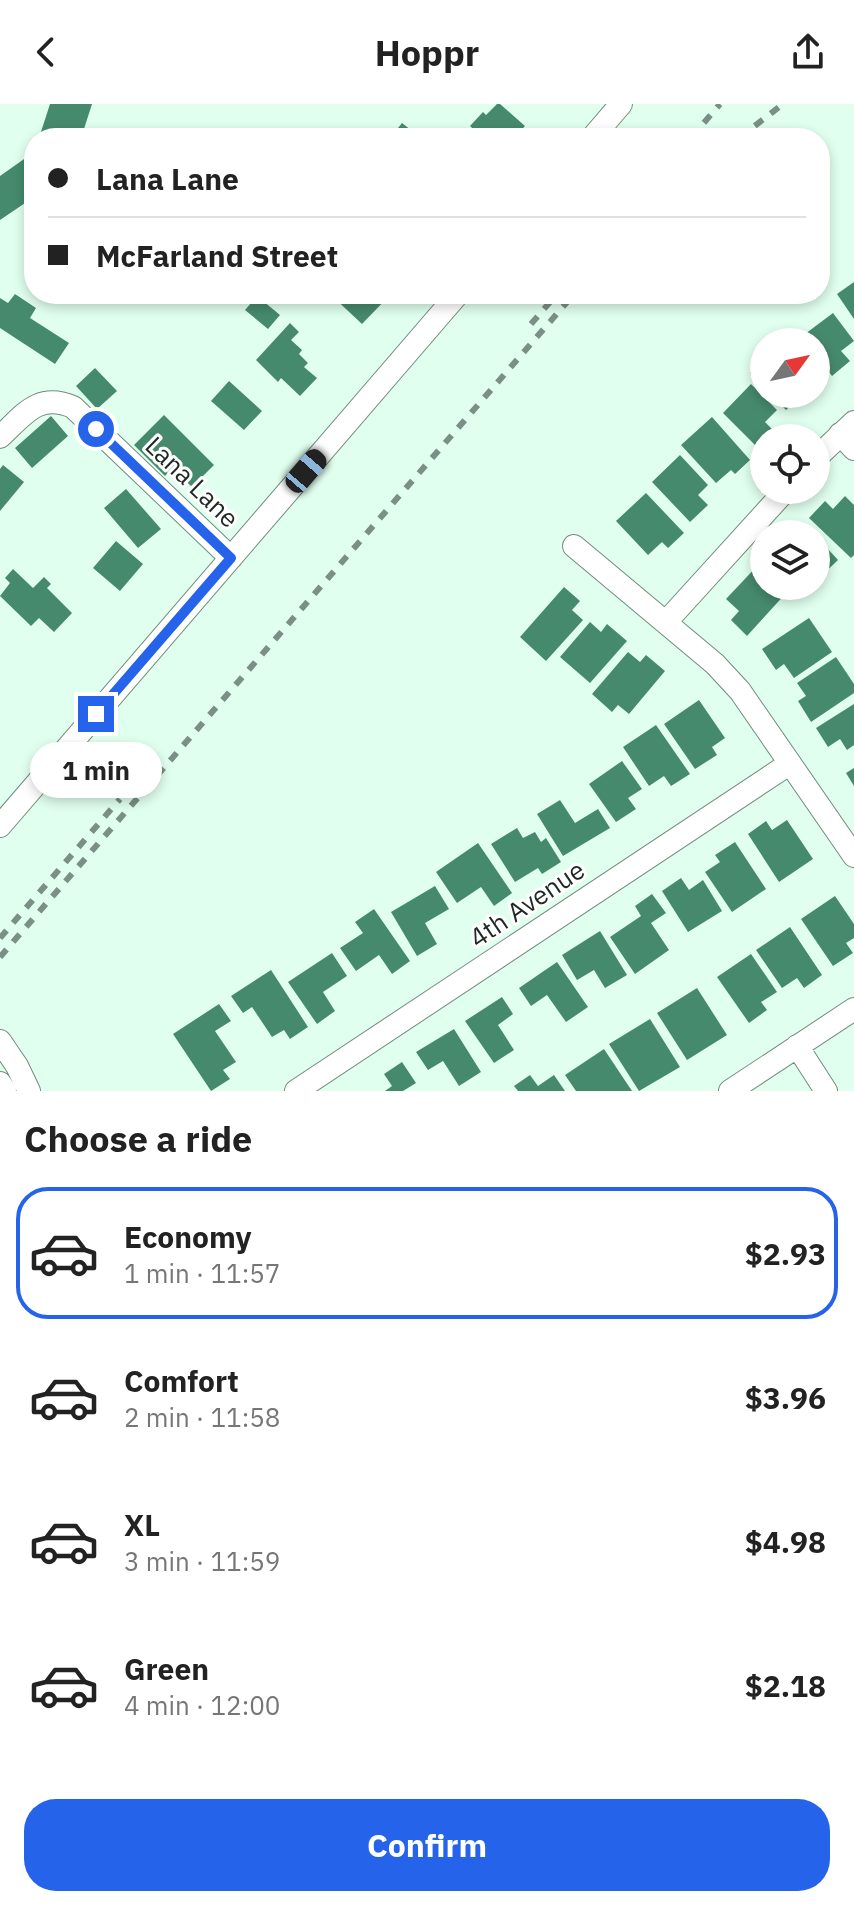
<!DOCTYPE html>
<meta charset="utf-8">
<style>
:root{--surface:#fff;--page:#f2f2f2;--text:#222;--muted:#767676;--line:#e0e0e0;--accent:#2563eb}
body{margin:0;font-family:"IBM Plex Sans",sans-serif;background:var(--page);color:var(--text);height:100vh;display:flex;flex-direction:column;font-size:30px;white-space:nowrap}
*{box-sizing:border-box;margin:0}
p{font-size:26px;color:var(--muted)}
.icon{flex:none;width:44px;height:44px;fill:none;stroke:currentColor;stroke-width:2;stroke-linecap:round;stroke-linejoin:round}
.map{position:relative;height:987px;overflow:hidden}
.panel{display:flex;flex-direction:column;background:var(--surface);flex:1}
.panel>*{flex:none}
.hud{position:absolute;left:24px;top:24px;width:806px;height:176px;border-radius:32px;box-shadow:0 4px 12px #0003;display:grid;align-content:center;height:176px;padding:0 24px;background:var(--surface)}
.needle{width:52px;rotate:57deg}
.controls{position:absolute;left:750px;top:224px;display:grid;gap:16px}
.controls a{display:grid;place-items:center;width:80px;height:80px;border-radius:50%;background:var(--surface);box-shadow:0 4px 12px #0003;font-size:40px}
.end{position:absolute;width:36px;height:36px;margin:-18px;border:10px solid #2563eb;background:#fff;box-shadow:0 0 0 4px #fff}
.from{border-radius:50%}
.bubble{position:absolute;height:56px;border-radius:28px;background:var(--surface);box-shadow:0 4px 12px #0003;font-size:26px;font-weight:800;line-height:56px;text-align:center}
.car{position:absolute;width:24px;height:48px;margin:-24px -12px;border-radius:10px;box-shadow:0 0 6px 2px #0007;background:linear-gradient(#222 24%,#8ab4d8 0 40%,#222 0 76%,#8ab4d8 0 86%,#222 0)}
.hud b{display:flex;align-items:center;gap:28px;height:76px;font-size:30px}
.hud b+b{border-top:2px solid var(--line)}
.hud i{width:20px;height:20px;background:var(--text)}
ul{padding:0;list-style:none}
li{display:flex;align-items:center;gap:24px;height:132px;margin:0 16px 12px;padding:0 8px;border:4px solid transparent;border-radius:32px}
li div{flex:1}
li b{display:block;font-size:30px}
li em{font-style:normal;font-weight:800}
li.current{border-color:var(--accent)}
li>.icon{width:72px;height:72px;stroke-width:1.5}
h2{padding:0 24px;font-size:36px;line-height:96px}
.button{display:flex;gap:16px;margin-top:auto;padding:16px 24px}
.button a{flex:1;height:92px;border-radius:32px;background:var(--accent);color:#fff;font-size:32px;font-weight:800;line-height:92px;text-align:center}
header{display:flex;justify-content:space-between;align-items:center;height:104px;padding:0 24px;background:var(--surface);font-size:36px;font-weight:800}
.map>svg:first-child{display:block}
</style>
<header><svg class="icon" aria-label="back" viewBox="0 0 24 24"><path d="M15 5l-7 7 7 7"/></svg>Hoppr<svg class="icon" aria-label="share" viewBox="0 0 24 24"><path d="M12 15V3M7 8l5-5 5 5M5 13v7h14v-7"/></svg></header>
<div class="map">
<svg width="854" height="987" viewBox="0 0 854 987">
<rect width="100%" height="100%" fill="#e0ffef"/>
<path fill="#468a6d" d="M 50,0 L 92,0 L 83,28 L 91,31 L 90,34 L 39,34 Z
M 497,0 L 500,0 L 525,22 L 514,34 L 483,34 L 470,22 L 483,8 L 486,11 Z
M 402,19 L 421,34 L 390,34 Z
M 34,48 L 34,93 L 0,116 L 0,72 Z
M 854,178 L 854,215 L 837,190 Z
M 15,190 L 36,204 L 30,214 L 69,239 L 55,260 L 0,224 L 0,194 L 8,199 Z
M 330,190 L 391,190 L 362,220 Z
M 257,192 L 280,211 L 268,225 L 245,206 Z
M 833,209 L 854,237 L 841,247 L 850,257 L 832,272 L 816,252 L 816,238 L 805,238 L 801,233 Z
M 290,219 L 299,228 L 291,236 L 302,246 L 299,250 L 308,259 L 304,263 L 317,274 L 300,292 L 281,274 L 278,278 L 256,256 Z
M 764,255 L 764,284 L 750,269 Z
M 95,264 L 117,287 L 97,305 L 76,282 Z
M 229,277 L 262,307 L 244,326 L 211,297 Z
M 751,280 L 777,306 L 765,318 L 774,327 L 767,334 L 764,334 L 764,337 L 758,344 L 723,309 Z
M 770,290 L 813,290 L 804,299 L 799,294 L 786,306 Z
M 164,311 L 214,361 L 192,383 L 172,364 L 165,372 L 134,341 Z
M 51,312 L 68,332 L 32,364 L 15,344 Z
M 712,313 L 750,356 L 735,370 L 731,366 L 716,379 L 681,341 Z
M 680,351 L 708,381 L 698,391 L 708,401 L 690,418 L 652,378 Z
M 3,361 L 24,378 L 0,407 L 0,365 Z
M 126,385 L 161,425 L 138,444 L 104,404 Z
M 646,389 L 684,429 L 668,444 L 662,438 L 648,451 L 616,417 Z
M 845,392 L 854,401 L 854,451 L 851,454 L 809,414 L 825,397 L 833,405 Z
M 806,420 L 814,430 L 795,430 Z
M 816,432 L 838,456 L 816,477 Z
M 116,437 L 143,460 L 120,487 L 93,464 Z
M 758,461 L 764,467 L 764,482 L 780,482 L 787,488 L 747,532 L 731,516 L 739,507 L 726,495 Z
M 13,465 L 33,484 L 44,473 L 51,480 L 47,484 L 72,509 L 54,528 L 39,514 L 31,522 L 0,492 L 10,479 L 5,474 Z
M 564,483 L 580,497 L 572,506 L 583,516 L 546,557 L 520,533 Z
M 809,514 L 832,548 L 794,574 L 784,560 L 776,566 L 762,545 Z
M 590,518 L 601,528 L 607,520 L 627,537 L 590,579 L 560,553 Z
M 628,548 L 640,558 L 646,551 L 665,567 L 629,610 L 618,601 L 612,608 L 592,590 Z
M 836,553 L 854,580 L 854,589 L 811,618 L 798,597 L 806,592 L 797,579 Z
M 699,596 L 725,634 L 712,643 L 717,651 L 695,665 L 664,620 Z
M 854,600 L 854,641 L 847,646 L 840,635 L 828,643 L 816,624 Z
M 656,621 L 690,670 L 671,682 L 664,672 L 649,682 L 623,643 Z
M 622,657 L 642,685 L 628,694 L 636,705 L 616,718 L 589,680 Z
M 854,664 L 854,682 L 846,669 Z
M 560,696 L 575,719 L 598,705 L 610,724 L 563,752 L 537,710 Z
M 787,716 L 813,755 L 779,778 L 748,730 L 766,717 L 772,726 Z
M 517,724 L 523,734 L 535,728 L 541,738 L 546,734 L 561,758 L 542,770 L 538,764 L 515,778 L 491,740 Z
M 735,738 L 766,785 L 732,808 L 705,768 L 720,758 L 715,751 Z
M 478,739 L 512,789 L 494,802 L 481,783 L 457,799 L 436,768 Z
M 681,774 L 689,786 L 703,776 L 722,807 L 688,828 L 662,787 Z
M 435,782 L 449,805 L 425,819 L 437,840 L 417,852 L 391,808 Z
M 652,790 L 666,809 L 651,819 L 669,846 L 635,870 L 610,833 L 641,812 L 635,802 Z
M 835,792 L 854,820 L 854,834 L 846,839 L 853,849 L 833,862 L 801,815 Z
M 374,805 L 410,857 L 392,870 L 379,851 L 356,867 L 340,844 L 363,829 L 355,818 Z
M 790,823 L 822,871 L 804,884 L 797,874 L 782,884 L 756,846 Z
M 600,827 L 627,871 L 605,884 L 594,866 L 577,876 L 562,851 Z
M 332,849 L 347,872 L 323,888 L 335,907 L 317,920 L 288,878 Z
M 751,850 L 777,888 L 761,898 L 767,906 L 749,919 L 717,873 Z
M 557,858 L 588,903 L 566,918 L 547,891 L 531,902 L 519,884 Z
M 271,866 L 308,923 L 290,935 L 284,926 L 272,933 L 252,903 L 243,909 L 231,892 Z
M 697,884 L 727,931 L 687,956 L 657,909 Z
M 502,893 L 513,910 L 498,921 L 514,946 L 494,959 L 465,917 Z
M 219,900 L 231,917 L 215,927 L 236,958 L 223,966 L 230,975 L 211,987 L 173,930 Z
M 650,915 L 680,963 L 639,987 L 609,940 Z
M 454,925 L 481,968 L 459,982 L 443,957 L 428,966 L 416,948 Z
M 604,945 L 632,987 L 576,987 L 565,971 Z
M 402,958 L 416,979 L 403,987 L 385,987 L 392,982 L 384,970 Z
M 530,971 L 538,982 L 554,971 L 565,987 L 518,987 L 514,982 Z"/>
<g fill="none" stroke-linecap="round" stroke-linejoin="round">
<defs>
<path id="minor" d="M 592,34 L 621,0
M 840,330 L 854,345
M 0,333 C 24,311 38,288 73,303 L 231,454
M 816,354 L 854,318
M 574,442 L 715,560 L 740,587 L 854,752
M 666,518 L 786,386
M 0,722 L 458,190
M 0,937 L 17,962 L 29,987
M 797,942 L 826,987
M 0,979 L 5,987
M 296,987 L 789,660
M 730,987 L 854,905"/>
</defs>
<use href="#minor" stroke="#708c7e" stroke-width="24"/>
<use href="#minor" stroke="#fff" stroke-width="22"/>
<path stroke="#7a8f85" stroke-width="6" stroke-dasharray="10 10" stroke-linecap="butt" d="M 691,34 L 720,0
M 739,34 L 783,0
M 531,220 L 557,190
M 0,834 L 120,695
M 0,853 L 574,190"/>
</g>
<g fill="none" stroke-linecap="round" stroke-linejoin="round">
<path stroke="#2563eb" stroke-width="10" d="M 96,325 L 231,454 L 96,610"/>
</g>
<g text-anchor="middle" stroke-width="6" stroke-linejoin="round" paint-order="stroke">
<g font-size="26" fill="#1e2924" stroke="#fff">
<text transform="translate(192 378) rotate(44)" y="9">Lana Lane</text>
<text transform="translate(527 800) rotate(-34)" y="9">4th Avenue</text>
</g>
</g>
</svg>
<div class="controls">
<a><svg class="needle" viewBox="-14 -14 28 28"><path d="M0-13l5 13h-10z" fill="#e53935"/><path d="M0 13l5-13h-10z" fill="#767676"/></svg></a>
<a><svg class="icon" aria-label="locate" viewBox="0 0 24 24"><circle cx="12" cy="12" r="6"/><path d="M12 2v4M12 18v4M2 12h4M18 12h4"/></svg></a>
<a><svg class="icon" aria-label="layers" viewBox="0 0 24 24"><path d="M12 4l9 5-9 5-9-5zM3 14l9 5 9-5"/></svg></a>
</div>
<i class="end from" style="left:96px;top:325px"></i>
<i class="end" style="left:96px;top:610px"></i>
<div class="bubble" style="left:30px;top:638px;width:132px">1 min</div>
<i class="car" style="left:306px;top:367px;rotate:41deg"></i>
<div class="hud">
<b><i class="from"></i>Lana Lane</b>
<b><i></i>McFarland Street</b>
</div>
</div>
<section class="panel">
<h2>Choose a ride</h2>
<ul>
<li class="current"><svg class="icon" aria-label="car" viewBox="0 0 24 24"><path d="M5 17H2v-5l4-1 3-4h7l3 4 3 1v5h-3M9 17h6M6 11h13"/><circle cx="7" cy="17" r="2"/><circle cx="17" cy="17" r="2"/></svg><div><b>Economy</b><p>1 min · 11:57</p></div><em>$2.93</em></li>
<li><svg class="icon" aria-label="car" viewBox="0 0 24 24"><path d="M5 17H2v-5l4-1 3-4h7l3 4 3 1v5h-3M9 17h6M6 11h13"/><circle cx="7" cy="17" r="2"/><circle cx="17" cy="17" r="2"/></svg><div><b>Comfort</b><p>2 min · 11:58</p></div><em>$3.96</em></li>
<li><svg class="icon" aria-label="car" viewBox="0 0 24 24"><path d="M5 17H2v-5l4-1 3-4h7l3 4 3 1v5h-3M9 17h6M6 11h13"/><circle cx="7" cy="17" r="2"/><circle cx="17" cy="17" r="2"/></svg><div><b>XL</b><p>3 min · 11:59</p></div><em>$4.98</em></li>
<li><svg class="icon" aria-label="car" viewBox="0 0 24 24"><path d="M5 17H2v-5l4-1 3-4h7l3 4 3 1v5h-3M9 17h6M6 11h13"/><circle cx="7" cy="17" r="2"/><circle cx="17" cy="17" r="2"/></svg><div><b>Green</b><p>4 min · 12:00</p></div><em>$2.18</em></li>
</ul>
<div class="button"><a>Confirm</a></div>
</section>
